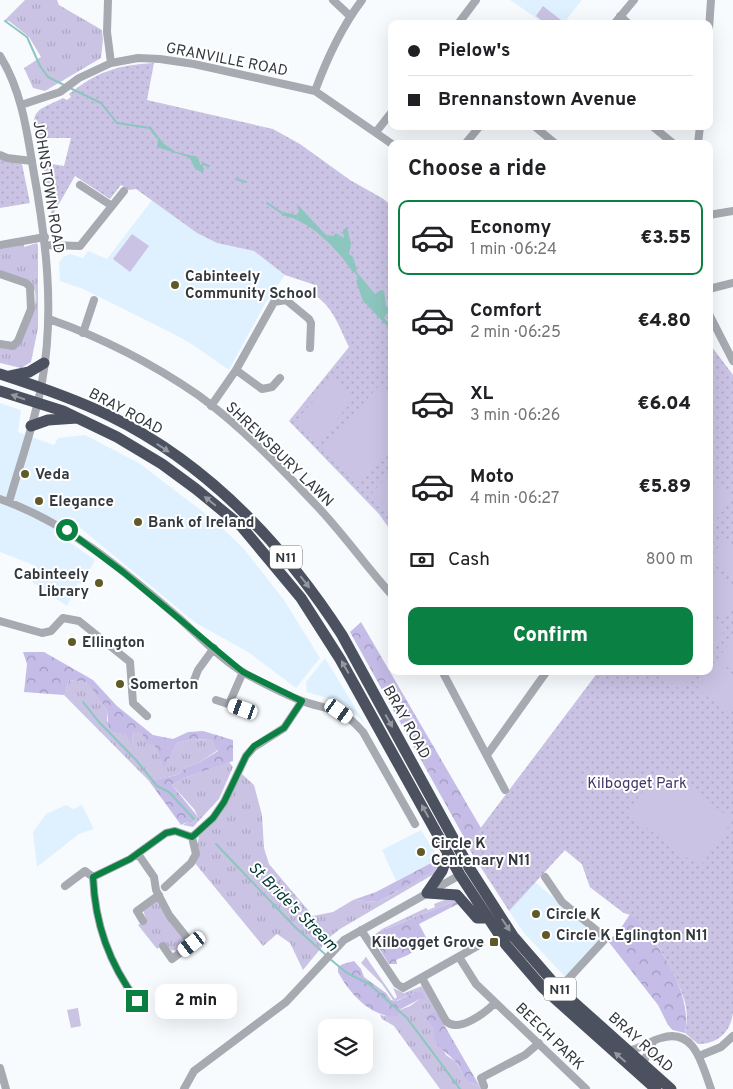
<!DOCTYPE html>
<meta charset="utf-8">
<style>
:root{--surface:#fff;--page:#f6f6f6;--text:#202124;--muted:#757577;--line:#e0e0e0;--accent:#0b8043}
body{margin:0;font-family:Overpass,sans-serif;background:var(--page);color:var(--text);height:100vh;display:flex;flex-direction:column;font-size:19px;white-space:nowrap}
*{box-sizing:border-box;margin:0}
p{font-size:16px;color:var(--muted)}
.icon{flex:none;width:28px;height:28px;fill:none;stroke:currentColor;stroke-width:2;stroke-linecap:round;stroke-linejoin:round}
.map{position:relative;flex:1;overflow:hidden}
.sheet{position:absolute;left:388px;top:140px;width:325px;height:535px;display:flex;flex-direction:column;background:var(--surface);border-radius:10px;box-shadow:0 5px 20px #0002}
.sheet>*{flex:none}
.top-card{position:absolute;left:388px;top:20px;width:325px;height:110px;border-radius:10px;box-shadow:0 5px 20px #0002;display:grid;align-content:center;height:110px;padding:0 20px;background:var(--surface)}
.controls{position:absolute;left:318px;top:1019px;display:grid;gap:10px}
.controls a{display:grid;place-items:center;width:55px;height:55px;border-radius:10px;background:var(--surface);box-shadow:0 5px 20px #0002;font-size:25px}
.end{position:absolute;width:22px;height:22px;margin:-11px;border:6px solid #0b8043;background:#fff;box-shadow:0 0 0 2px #fff}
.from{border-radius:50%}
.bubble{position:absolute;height:35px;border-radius:10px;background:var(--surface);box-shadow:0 5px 20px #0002;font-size:16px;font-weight:800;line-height:35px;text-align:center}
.car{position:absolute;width:15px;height:30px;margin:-15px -8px;border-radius:6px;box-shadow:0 0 4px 1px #0007;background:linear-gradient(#fff 24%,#345 0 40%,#fff 0 76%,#345 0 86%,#fff 0)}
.top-card b{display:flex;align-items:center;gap:18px;height:48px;font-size:19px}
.top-card b+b{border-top:1px solid var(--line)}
.top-card i{width:12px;height:12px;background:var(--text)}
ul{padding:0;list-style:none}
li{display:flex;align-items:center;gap:15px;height:75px;margin:0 10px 8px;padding:0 10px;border:2px solid transparent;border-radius:10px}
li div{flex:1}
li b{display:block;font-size:19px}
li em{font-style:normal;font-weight:800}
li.selected{border-color:var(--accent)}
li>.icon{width:45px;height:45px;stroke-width:1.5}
h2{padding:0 20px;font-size:22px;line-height:60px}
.pay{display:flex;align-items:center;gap:12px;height:55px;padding:0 20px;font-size:19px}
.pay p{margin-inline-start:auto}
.cta{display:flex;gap:10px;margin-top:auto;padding:10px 20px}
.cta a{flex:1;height:58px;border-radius:10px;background:var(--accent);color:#fff;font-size:20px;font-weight:800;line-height:58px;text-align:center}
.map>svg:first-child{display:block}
</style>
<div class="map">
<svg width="733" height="1089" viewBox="0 0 733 1089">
<defs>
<pattern id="grass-tufts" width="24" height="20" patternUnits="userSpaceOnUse" patternTransform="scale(1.25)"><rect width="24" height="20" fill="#cac3e4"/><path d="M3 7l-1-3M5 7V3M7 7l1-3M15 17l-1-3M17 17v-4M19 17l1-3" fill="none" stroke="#aea8c5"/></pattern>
<pattern id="forest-crowns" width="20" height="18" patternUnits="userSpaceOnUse" patternTransform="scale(1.25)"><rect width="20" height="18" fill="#c5bce7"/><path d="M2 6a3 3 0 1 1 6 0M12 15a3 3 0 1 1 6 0" fill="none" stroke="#a19abd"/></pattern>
<pattern id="park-dots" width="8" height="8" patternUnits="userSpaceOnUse" patternTransform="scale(1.25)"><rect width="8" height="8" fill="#cac3e4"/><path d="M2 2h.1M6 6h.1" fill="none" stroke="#aea8c5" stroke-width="1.8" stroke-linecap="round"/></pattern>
</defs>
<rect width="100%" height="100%" fill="#f8fbfe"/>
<path fill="#dff1ff" d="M 510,0 L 582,0 L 563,24 L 545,24 Z
M 152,200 L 197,233 L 217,243 L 254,251 L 285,275 L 266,302 L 229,370 L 190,343 L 168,331 L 83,289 L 60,281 L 59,263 L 63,257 L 70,254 L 83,258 L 88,251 L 107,259 Z
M 0,403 L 21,410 L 18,432 L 54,445 L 58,438 L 85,435 L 139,463 L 215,521 L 244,549 L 284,600 L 320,658 L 296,688 L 248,652 L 196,623 L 68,518 L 55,532 L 95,560 L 82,584 L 78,583 L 67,606 L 32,582 L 36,566 L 0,552 Z
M 325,658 L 365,724 L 346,704 L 307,692 L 306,682 Z
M 66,805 L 73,809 L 82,805 L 94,829 L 79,834 L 37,867 L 33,832 L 46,814 Z
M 421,830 L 439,859 L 396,881 L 382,850 Z
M 535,882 L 602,939 L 567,979 L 524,933 L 509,911 Z"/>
<path fill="url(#grass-tufts)" d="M 25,0 L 57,0 L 59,5 L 102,30 L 103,40 L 101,58 L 45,91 L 33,88 L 24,68 L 41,57 L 29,37 L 9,21 L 4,21 Z
M 24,243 L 24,247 L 37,243 L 38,246 L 38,328 L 31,362 L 21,368 L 0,363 L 0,346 L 19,344 C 26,327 45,298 30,282 L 0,270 L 0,247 Z
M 69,680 L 89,683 L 107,710 L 107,721 L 125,734 L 132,743 L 133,732 L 142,732 L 154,745 L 164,767 L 177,743 L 192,739 L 212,740 L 218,750 L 200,762 L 186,767 L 177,775 L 149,781 L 64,695 Z
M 229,762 L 233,767 L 219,799 L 193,827 L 183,825 L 187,822 L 191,824 L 198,817 L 194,809 L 172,785 L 187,777 Z
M 242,774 L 254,785 L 262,815 L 264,848 L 269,864 L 313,916 L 333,912 L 353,900 L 378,902 L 396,892 L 435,861 L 431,863 L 429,860 L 438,857 L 440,862 L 434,874 L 340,929 L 331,936 L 303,970 L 290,943 L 277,934 L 263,946 L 194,862 L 199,836 L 220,814 Z
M 447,899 L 458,900 L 385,929 L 378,932 L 373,939 L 372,937 L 382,929 L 426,908 L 428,910 L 435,907 L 434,904 Z
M 154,901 L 158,901 L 185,940 L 185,945 L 177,951 L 171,950 L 165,943 L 157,949 L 138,925 L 146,919 L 143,910 Z
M 366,957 L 395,999 L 397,997 L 393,988 L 404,993 L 422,986 L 436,1011 L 432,1023 L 446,1055 L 455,1061 L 468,1082 L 479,1085 L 481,1089 L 440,1089 L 394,1026 L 382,1019 L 380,1014 L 384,1016 L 410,1006 L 420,999 L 425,999 L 414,993 L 396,1001 L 393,1000 L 382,984 L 361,963 Z"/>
<path fill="url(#forest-crowns)" d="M 361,622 L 481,828 L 599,671 L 615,671 L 471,850 L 350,632 Z
M 23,652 L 44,652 L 93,680 L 117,706 L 153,735 L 173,739 L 188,732 L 203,731 L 233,740 L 233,761 L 187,777 L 172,785 L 198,817 L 191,824 L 187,822 L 181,825 L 149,781 L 177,775 L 186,767 L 200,762 L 218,751 L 212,740 L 192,739 L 177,743 L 164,768 L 154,745 L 146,743 L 142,733 L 133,732 L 132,744 L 125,734 L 109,731 L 107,710 L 88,683 L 69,680 L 64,695 L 24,692 L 27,664 Z
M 561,836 C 603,881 698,967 685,1033 L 673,1030 L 668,1025 L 658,1005 L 608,941 L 619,931 L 630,914 L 624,913 L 590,887 L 582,864 L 565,850 Z
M 435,861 L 437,866 L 434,870 L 378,902 L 353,900 L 376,892 Z
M 458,900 L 460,903 L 419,924 L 428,941 L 408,955 L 396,960 L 397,964 L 389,964 L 373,939 L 378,932 Z
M 354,961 L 361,969 L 364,977 L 386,993 L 391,1000 L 397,1001 L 414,993 L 421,992 L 426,999 L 420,999 L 399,1010 L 398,1016 C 372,1019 349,993 338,972 L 338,967 L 343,964 Z
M 436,1011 L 479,1085 L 468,1082 C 463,1076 460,1067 455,1061 C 445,1050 432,1045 434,1028 L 425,1017 Z"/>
<path fill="url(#park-dots)" d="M 154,63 L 147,100 L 273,129 L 300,144 L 350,180 L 382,198 L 391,205 L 391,531 L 379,514 L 289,421 L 349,347 C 339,327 333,306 313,294 L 315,285 L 285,275 L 254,251 L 217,243 L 197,233 L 136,189 L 129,190 L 121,185 L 110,199 L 75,176 L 52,216 L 43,165 L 46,163 L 64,166 L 71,138 L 36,138 C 29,108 40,110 63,98 L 67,100 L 71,97 L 69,94 C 98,71 118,65 154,63 Z
M 0,157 L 22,164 L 30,203 L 0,208 Z
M 709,343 L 733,375 L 733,1012 C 731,1032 718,1044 698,1044 L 685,1033 C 687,1022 688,1011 684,999 C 678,978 646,916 624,913 L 590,887 L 582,864 L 565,850 L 509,911 L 467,846 L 599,671 L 709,671 Z"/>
<path fill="#cac3e4" d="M 543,6 L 561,20 L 558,24 L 546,24 L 536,16 Z
M 132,234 L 149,246 L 130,272 L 113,259 Z
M 332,380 L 354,399 L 317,443 L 294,423 Z
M 378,387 L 391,399 L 391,448 L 360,483 L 322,449 Z
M 391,473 L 391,513 L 372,493 Z
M 709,481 L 732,497 L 709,530 Z
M 724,539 L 733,546 L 733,579 L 709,560 Z
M 709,569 L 733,587 L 733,605 L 722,620 L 709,609 Z
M 709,613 L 727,627 L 709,652 Z
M 733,639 L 733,671 L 717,660 Z
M 716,662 L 733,675 L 733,710 L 730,714 L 697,689 Z
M 655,671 L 695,671 L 681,690 Z
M 661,767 L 733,820 L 700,867 L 627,813 Z
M 78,1008 L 81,1026 L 71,1028 L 67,1010 Z"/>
<path fill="#8cc6be" d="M 150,126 L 164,144 L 176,152 L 198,157 L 200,164 L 204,168 L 203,173 L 195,169 L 191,160 L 188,157 L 157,147 L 158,140 L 148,127 Z
M 297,204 L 326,235 L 333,236 L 336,233 L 344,238 L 343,230 L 347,227 L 351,244 L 349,254 L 353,257 L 357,270 L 353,273 C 341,252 307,217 282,216 L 281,212 L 283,212 L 296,215 L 299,212 Z
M 360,276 L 375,294 L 381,290 L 384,291 L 386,307 L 391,308 L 384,318 L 391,326 L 391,330 L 363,301 L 356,281 Z"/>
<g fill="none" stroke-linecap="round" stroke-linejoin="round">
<path stroke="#8cc6be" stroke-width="2" d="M 5,21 L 27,37 L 40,66 L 48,77 L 66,86
M 70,88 L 101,103 L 117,123 L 150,128
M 200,167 L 204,164 L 209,166
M 236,179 L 246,182
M 267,203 L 282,213
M 354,270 L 360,278
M 83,702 L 99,722 L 136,760 L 157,786 L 169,792 L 194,819
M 216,844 L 295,927 L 327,956
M 330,959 L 347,973 L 369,984 L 407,1018 L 460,1089"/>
<path stroke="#a7aab1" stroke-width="8" d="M 108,0 L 107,32 L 111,63
M 333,0 L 350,16
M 620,16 L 629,24
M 458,24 L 476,0
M 614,24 L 634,0
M 709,29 L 711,0
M 0,56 C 21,89 27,131 33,168 C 46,239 55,310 42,382 C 35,423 20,463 9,502
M 315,91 C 327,58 341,28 362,0
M 21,105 L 60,92 L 79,78 L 111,63 L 138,58 L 160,59 L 194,64 L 315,91 L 392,144
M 534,126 L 556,144
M 652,126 L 674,144
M 376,132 L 391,113
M 465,144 L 480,126
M 698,144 L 700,126
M 0,155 L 7,158 L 32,161
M 80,185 L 112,206
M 709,215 L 733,211
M 0,245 L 45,237
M 46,245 L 80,246 L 124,191
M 0,274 L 26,283 L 30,287 L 31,309 L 18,341 L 13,346 L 0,344
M 709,289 L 733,283
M 709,314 L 733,361
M 49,319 C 100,337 153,364 198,395 C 241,426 279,466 315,504 C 342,532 365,565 391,594
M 83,333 L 94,300
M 236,370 L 262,389 L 272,387 L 280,378
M 211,406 L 236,370 L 274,302 L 286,300 L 309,319 L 311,323 L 310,348
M 0,499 C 69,523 125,572 179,618 C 199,636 223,661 246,674 C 263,683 280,692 297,699 C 328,712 338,703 363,732 L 415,824
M 0,621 L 42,633 L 51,631 L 63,618 L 79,621 L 130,662 L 133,703 L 147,716
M 442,671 L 505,790
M 193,683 L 198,670 L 214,648
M 216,700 L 243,709
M 229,704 L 243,672
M 487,755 L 547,671
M 192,837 L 213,818 L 224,802 L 246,756 L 254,747 L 284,728 L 302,701
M 138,854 L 154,877 L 156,890 L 169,915 L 192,944 L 172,959 L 163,946
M 545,877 L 562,902 L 606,938 L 559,989
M 65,886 L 85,871 L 93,877
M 143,921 L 137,911 L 159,895
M 361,930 L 397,984 L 403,988 L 481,944
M 459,957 L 476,984 L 586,1089
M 422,978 L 446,1021 C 458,1034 486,1012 495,1003
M 137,1001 C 109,963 95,924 93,877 L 130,859 L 166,833 L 175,831 L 192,837 L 196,854 L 191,863 L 165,887
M 629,1051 C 641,1048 650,1041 661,1038 C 695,1027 702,1065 711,1089
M 699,1056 L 721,1047 L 733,1036
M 643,1063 L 653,1042
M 0,1068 L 6,1089
M 484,1086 L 481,1078 L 525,1055 L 539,1043
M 184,1089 L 194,1071 L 286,1002 L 344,940 L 460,875"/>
<path stroke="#4b515e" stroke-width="11" d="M 0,374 C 37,386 75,399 110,416 C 208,464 283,544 342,635 L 470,869 L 513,936 L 559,989 L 671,1089
M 10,376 L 29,372 L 44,363
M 0,391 L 63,411 L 117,437 L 162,464 L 196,489 L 241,526 L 301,598 L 340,659 L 460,875 L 506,945 L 543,988 L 656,1089
M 31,426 L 48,420 L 77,418
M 427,893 L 457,895 L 477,918 L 486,918
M 427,893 L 442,871 L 448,854"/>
</g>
<defs><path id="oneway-solid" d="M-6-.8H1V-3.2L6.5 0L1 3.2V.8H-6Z" transform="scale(1.25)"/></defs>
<g fill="#93979e">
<use href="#oneway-solid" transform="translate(18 397) rotate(-161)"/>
<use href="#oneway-solid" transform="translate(163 448) rotate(33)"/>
<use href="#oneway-solid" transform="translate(210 501) rotate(-141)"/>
<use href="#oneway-solid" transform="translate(305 582) rotate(52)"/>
<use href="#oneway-solid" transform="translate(345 667) rotate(-120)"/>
<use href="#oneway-solid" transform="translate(389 721) rotate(61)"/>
<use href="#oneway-solid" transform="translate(425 811) rotate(-119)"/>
<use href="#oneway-solid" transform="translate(506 925) rotate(56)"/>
<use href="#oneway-solid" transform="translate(620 1057) rotate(-139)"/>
</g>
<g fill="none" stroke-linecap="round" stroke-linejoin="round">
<path stroke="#0b8043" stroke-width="6" d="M 67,530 L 123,572 L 243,672 L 302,701 L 284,728 L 254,746 L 246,756 L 224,802 L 213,818 L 192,837 L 175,831 L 166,833 L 130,859 L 93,877 C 95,924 109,963 137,1001"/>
</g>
<g fill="#5f5a27" stroke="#fff" stroke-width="2">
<circle cx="175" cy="285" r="5"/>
<circle cx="25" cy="474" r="5"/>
<circle cx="39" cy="501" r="5"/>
<circle cx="138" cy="522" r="5"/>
<circle cx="99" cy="583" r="5"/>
<circle cx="72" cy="642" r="5"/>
<circle cx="120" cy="684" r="5"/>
<circle cx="421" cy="852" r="5"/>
<circle cx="536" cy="914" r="5"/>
<circle cx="546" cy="935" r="5"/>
<rect x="489" y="937" width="10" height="10" rx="2.5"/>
</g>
<g text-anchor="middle" stroke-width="4" stroke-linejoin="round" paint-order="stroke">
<g fill="#fff" stroke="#707478" stroke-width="1">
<rect x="270" y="545.5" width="32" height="23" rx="4"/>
<rect x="544" y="977.5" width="32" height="23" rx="4"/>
</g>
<g font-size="14" font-weight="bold" fill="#33393e">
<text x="286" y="562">N11</text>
<text x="560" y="994">N11</text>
</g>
<g font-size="15" fill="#33393e" stroke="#fff">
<text transform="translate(227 59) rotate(11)" y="5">GRANVILLE ROAD</text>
<text transform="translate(49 187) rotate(81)" y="5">JOHNSTOWN ROAD</text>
<text transform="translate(126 411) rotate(28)" y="5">BRAY ROAD</text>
<text transform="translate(280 454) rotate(44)" y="5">SHREWSBURY LAWN</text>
<text transform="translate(407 722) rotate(61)" y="5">BRAY ROAD</text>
<text transform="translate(550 1036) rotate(44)" y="5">BEECH PARK</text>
<text transform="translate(641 1042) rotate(42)" y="5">BRAY ROAD</text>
</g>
<g font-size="15" font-weight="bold" fill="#33393e" stroke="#fff" text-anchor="start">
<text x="185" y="281">Cabinteely<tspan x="185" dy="17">Community School</tspan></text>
<text x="35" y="479">Veda</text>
<text x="49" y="506">Elegance</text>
<text x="148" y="527">Bank of Ireland</text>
<text x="89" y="579" text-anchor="end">Cabinteely<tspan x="89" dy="17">Library</tspan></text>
<text x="82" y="647">Ellington</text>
<text x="130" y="689">Somerton</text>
<text x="431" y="848">Circle K<tspan x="431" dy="17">Centenary N11</tspan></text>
<text x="546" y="919">Circle K</text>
<text x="556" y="940">Circle K Eglington N11</text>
<text x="484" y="947" text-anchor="end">Kilbogget Grove</text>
</g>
<g font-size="15" fill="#45366c" stroke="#fff">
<text x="637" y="788">Kilbogget Park</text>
</g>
<g font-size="16" font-style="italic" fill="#003934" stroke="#fff">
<text transform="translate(294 906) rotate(45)" y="6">St Bride's Stream</text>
</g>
</g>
</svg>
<div class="controls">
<a><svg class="icon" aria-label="layers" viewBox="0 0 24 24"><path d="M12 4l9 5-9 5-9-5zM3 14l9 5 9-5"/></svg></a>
</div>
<i class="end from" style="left:67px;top:530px"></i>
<i class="end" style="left:137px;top:1001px"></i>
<div class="bubble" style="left:155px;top:984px;width:82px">2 min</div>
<i class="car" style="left:243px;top:709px;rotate:290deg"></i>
<i class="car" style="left:339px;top:711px;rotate:125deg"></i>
<i class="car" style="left:192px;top:944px;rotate:232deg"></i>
<div class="top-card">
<b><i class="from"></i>Pielow's</b>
<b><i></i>Brennanstown Avenue</b>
</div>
<section class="sheet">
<h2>Choose a ride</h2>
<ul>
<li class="selected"><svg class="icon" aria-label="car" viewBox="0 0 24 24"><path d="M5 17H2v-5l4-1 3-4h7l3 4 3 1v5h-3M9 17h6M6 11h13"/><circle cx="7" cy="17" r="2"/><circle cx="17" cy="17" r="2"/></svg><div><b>Economy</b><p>1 min · 06:24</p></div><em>€3.55</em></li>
<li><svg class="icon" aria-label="car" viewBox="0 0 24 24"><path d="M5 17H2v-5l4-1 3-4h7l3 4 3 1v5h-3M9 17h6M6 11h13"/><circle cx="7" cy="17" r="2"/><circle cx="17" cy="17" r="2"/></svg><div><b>Comfort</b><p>2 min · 06:25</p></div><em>€4.80</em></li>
<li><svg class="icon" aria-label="car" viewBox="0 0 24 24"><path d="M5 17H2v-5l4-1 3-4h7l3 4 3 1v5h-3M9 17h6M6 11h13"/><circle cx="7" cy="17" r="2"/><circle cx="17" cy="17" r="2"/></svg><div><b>XL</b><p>3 min · 06:26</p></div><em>€6.04</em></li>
<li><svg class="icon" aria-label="car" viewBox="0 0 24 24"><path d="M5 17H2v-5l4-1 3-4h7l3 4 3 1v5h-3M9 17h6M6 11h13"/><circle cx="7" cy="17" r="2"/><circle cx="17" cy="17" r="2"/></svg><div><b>Moto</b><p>4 min · 06:27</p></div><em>€5.89</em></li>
</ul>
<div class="pay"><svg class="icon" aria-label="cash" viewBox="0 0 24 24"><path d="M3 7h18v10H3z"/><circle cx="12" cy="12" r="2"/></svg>Cash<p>800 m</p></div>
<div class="cta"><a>Confirm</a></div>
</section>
</div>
